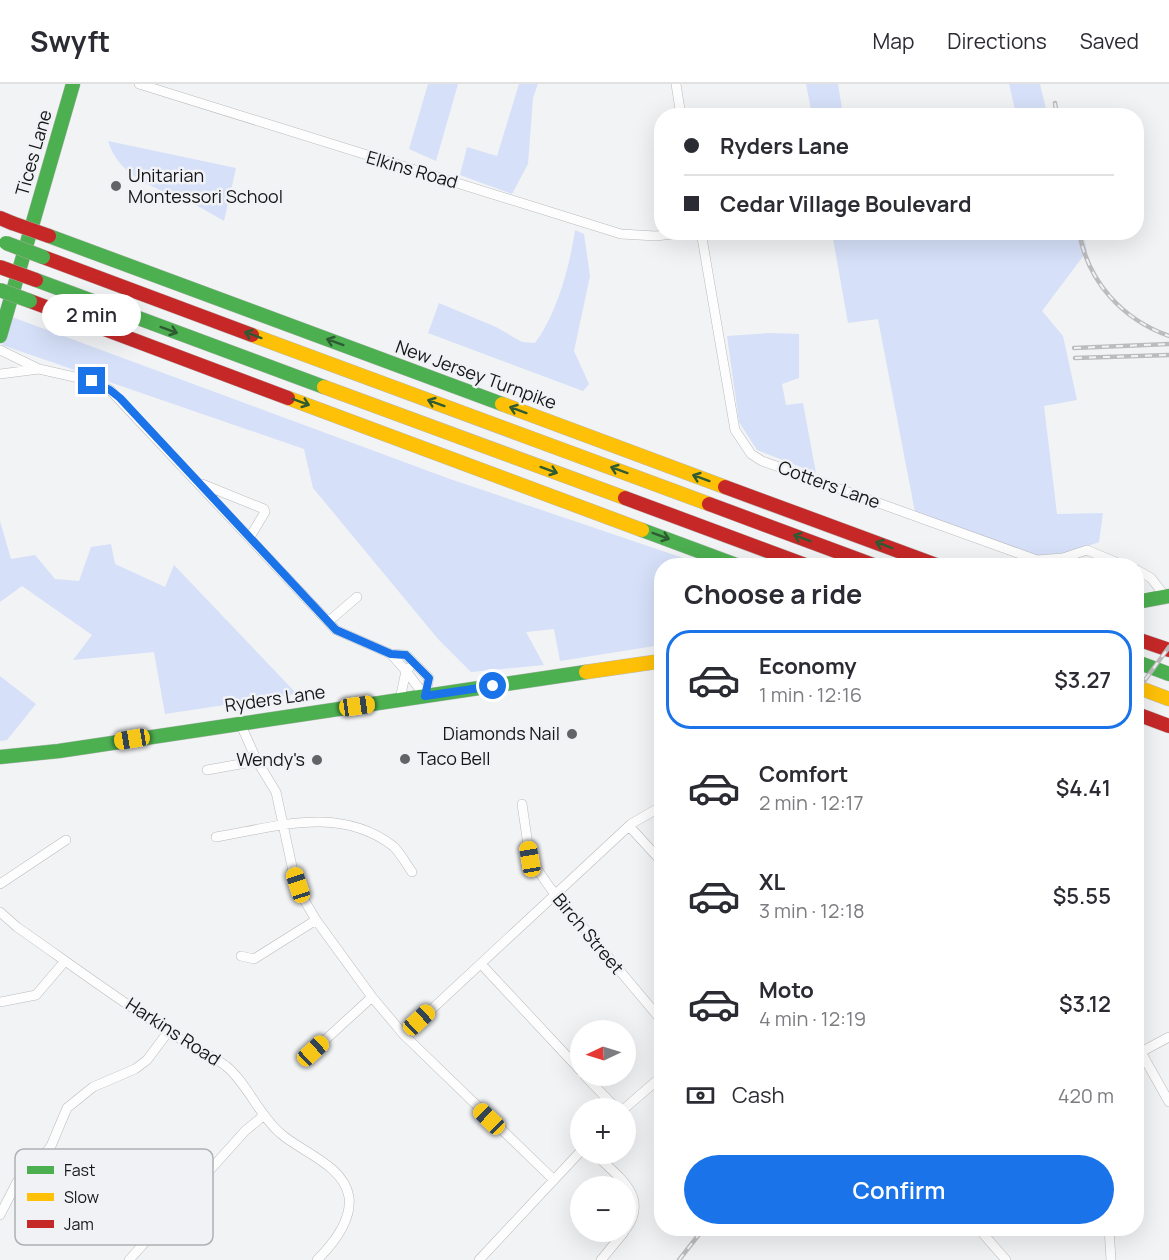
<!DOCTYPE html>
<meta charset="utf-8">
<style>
:root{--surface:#fff;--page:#f7f7f7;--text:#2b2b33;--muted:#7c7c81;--line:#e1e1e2;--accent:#1a73e8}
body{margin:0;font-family:Manrope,sans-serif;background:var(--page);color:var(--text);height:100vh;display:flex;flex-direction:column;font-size:22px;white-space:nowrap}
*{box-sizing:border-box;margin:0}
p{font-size:20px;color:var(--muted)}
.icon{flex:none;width:33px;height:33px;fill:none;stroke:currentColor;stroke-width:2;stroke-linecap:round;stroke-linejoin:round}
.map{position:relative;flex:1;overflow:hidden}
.side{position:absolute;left:654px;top:474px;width:490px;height:678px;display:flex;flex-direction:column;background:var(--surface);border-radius:24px;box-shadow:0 6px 24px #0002}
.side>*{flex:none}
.top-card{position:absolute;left:654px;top:24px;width:490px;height:132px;border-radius:24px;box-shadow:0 6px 24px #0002;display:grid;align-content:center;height:132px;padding:0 30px;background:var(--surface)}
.needle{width:39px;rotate:266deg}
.fabs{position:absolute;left:570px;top:936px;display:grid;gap:12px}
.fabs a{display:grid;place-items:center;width:66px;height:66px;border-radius:50%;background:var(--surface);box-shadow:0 6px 24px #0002;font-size:30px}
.end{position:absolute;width:27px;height:27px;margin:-14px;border:8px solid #1a73e8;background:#fff;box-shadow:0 0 0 3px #fff}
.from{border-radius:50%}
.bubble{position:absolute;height:42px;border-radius:21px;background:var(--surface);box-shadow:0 6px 24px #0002;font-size:20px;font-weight:600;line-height:42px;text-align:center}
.car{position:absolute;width:18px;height:36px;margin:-18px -9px;border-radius:8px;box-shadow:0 0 4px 2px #0007;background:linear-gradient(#f5c518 24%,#345 0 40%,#f5c518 0 76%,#345 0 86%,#f5c518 0)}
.top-card b{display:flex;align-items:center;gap:21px;height:57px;font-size:22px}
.top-card b+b{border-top:2px solid var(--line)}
.top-card i{width:15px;height:15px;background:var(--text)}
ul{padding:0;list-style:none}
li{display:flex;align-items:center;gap:18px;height:99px;margin:0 12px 9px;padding:0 18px;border:3px solid transparent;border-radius:24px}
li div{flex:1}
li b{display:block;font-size:22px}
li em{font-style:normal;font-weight:600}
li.selected{border-color:var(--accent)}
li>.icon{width:54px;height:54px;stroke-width:1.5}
h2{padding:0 30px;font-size:27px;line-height:72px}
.pay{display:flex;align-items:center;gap:15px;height:66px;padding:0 30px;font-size:22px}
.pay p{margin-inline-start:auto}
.button{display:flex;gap:12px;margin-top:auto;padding:12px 30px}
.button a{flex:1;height:69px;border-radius:36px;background:var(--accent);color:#fff;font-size:24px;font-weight:600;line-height:69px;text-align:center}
header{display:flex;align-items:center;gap:36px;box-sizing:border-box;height:84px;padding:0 30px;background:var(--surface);border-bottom:2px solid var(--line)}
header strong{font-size:28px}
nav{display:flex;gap:33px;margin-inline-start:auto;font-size:21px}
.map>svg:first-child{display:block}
</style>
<header>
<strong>Swyft</strong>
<nav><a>Map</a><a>Directions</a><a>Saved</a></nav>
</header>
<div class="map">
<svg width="1169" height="1176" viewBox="0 0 1169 1176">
<rect width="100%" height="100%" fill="#f2f3f5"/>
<path fill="#d6e0f8" d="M 428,0 L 458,0 L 436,77 L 409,65 Z
M 519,0 L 538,0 L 533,14 L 528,80 L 512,110 L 460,91 L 467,63 L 497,72 Z
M 806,0 L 838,0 L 843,31 L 812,31 Z
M 1009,0 L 1040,0 L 1046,25 L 1016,30 Z
M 108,57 L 236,84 L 224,137 C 212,130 199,122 187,117 C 155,104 119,93 108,57 Z
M 575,146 L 584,150 L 590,192 L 574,267 L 589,300 L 583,307 L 428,249 L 439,219 L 496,243 L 522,258 L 535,259 C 557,230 570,181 575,146 Z
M 832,149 L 1083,149 L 1087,167 L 1042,227 L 1063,252 L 1077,316 L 1044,322 L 1057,430 L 1103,429 L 1099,458 L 1046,477 L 915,428 L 878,235 L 848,239 Z
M 12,233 L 450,395 L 704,481 L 662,482 L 661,561 L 560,577 L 554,545 L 526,548 L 544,581 L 471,588 L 438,555 L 313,404 L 304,365 L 2,261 Z
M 771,249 L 799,250 L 799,294 L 782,300 L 786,321 L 803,319 L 816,389 L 757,366 L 739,338 L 727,252 Z
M 0,437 L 11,475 L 35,471 L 55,495 L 79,497 L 91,463 L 111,460 L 115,480 L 165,503 L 174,481 L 297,610 L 165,630 L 154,568 L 73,576 L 92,551 L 22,502 L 0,518 Z
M 0,592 L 36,620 L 7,656 L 0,657 Z"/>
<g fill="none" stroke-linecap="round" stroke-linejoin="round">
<defs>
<path id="street" d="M 139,0 L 621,150 L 656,152 L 688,148
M 676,0 L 681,32
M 701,148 L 735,346 L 751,370 L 762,377 L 1037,476 L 1063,474 L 1087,466 L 1125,482
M 0,266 L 39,285 L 0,290
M 39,285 L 92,297 L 110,306 L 336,546 L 391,570 L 406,571 L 429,594 L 425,612
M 202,400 L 264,425 L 265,428 L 250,453
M 1137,486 L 1151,494 L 1165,512
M 329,537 L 357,513
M 391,570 L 406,587 L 400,615
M 409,584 L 406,587 L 425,612
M 240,639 L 257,677 L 276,708 L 293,787 L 303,814 L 316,836 L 372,913 L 404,951 L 554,1096
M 207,686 L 257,677
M 522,720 L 530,775 L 551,805 L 662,937
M 629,742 L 662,778
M 216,753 C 276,743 339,721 393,762 C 400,768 406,780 412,788
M 0,800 L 66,756
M 0,828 L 17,843 C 67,878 116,914 167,947 C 186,959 208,969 226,982 C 247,999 258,1030 280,1049 C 301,1068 344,1081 349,1113 C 352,1137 333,1160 317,1176
M 241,872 L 254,875 L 316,836
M 481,880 L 580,986
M 0,918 L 36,911 L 65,877
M 404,951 L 631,740 L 662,722
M 1137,961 L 1169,1018
M 313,967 L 372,913
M 1141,968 L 1169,953
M 585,992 L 616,1024
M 625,1024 L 662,992
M 595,1070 C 617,1092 650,1112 626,1145
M 0,1131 L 17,1098 L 38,1079 L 51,1062 L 67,1024 L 93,1003 L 135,985 L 147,976 L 168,948
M 978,1144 L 1006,1176
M 1109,1144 L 1111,1176
M 129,1176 L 245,1047 L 262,1033
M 479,1176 L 580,1068
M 601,1176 L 624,1148"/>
<path id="fast" d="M 49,152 L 502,320
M 36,196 L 324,303
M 0,252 L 73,0
M 642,446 L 739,482
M 1137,518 L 1169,512
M 1137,578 L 1169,590
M 0,673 L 59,667 L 586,588"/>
<path id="slow" d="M 252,251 L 709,420
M 324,303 L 625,414
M 288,314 L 642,446
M 502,320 L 725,403
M 586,588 L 662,577
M 1137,603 L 1169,615"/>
<path id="jam" d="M 0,134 L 12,139
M 43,173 L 252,251
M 30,217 L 288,314
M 725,403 L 939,482
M 625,414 L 808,482
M 709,420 L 876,482
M 1137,555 L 1169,566
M 1137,630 L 1169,642"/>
</defs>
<use href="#street" stroke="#b9babb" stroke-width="10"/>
<use href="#fast" stroke="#b9babb" stroke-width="15"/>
<use href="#slow" stroke="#b9babb" stroke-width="15"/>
<use href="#jam" stroke="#b9babb" stroke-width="15"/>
<use href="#street" stroke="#fdfdfe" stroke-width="9"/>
<use href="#fast" stroke="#4caf50" stroke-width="14"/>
<use href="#slow" stroke="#ffc107" stroke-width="14"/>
<use href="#jam" stroke="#c62828" stroke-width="14"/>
<defs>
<path id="rail" d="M 1055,19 L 1057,32
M 1079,148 C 1088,198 1122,235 1169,252
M 1074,264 L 1169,260
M 1075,274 L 1169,271
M 1137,607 L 1169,563
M 679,1176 L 704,1144"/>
</defs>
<use href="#rail" stroke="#bcbcbd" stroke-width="4.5"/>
<use href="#rail" stroke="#f1f2f6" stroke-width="2" stroke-dasharray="7" stroke-linecap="butt"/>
<defs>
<path id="fast-bridge" d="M 6,159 L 43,173
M 0,206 L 30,217"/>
<path id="jam-bridge" d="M 12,139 L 49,152
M 0,183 L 36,196"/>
</defs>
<use href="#fast-bridge" stroke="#aaaa9c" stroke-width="15" stroke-linecap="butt"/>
<use href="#jam-bridge" stroke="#aaaa9c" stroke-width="15" stroke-linecap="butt"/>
<use href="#fast-bridge" stroke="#4caf50" stroke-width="14"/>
<use href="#jam-bridge" stroke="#c62828" stroke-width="14"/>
</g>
<defs><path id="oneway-shaft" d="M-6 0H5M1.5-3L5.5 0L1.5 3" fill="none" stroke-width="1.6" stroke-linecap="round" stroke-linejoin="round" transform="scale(1.5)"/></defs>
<g stroke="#2e5b31">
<use href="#oneway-shaft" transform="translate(169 246) rotate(20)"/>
<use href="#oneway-shaft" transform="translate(253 251) rotate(-160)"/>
<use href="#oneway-shaft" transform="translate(335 258) rotate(-160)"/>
<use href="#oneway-shaft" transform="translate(301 318) rotate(20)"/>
<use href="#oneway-shaft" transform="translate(436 319) rotate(-160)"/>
<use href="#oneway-shaft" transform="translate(518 326) rotate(-160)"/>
<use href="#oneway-shaft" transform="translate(549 386) rotate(20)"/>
<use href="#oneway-shaft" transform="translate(619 386) rotate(-160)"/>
<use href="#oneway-shaft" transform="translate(701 394) rotate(-160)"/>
<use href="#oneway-shaft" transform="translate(661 452) rotate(20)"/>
<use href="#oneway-shaft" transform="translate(802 454) rotate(-160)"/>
<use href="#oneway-shaft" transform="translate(884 461) rotate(-160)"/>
</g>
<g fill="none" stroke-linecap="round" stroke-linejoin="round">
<path stroke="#1a73e8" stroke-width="8" d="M 92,297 L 110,306 L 120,314 L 336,546 L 391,570 L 406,571 L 429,594 L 425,612 L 493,602"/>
</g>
<g fill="#626365" stroke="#f1f2f6" stroke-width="2">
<circle cx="116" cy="102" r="6"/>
<circle cx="572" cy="650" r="6"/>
<circle cx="405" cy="675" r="6"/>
<circle cx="317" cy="676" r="6"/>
</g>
<g text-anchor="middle" stroke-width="5" stroke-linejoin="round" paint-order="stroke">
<g font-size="18" fill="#151617" stroke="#f1f2f6">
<text transform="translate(34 69) rotate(-74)" y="6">Tices Lane</text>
<text transform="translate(412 86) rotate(16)" y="6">Elkins Road</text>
<text transform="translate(476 291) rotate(20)" y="6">New Jersey Turnpike</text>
<text transform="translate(829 401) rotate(20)" y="6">Cotters Lane</text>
<text transform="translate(275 615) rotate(-8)" y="6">Ryders Lane</text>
<text transform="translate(588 850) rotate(50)" y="6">Birch Street</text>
<text transform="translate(173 948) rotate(33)" y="6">Harkins Road</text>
</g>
<g font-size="18" fill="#151617" stroke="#f1f2f6" text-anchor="start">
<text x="128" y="98">Unitarian<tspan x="128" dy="21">Montessori School</tspan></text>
<text x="560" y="656" text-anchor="end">Diamonds Nail</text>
<text x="417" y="681">Taco Bell</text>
<text x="305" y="682" text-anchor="end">Wendy's</text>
</g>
</g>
<rect x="15" y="1065" width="198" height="96" rx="9" fill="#f1f2f6" stroke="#afb0b3" stroke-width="1.5"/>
<rect x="27" y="1082" width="27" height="8" fill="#4caf50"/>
<rect x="27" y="1109" width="27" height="8" fill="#ffc107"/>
<rect x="27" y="1136" width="27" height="8" fill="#c62828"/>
<g font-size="16" fill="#151617">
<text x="64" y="1092">Fast</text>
<text x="64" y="1119">Slow</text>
<text x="64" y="1146">Jam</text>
</g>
</svg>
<div class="fabs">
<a><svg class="needle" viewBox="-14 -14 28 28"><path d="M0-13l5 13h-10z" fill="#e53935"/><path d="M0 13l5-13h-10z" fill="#7c7c81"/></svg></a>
<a>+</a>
<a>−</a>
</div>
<i class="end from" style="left:493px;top:602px"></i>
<i class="end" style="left:92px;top:297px"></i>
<div class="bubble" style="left:42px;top:210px;width:99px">2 min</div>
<i class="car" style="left:357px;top:622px;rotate:82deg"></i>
<i class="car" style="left:132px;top:655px;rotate:261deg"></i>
<i class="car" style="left:530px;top:775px;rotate:350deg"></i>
<i class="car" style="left:298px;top:801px;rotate:342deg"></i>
<i class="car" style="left:419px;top:936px;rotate:47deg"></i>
<i class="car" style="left:313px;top:967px;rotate:47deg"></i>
<i class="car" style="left:489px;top:1035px;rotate:314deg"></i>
<div class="top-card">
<b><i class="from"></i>Ryders Lane</b>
<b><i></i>Cedar Village Boulevard</b>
</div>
<section class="side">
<h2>Choose a ride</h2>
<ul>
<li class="selected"><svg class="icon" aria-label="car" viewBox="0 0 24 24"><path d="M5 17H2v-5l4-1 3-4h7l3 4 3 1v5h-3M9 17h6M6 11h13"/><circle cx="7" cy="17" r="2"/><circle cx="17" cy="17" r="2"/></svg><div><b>Economy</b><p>1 min · 12:16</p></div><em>$3.27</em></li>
<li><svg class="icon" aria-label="car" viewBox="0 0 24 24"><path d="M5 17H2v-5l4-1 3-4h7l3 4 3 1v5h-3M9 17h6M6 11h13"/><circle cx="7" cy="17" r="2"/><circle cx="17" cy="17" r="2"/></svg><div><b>Comfort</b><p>2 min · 12:17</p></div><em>$4.41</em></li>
<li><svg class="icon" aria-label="car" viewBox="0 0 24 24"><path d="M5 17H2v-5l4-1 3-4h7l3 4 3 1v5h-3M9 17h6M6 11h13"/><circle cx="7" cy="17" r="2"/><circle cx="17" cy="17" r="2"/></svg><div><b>XL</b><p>3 min · 12:18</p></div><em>$5.55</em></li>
<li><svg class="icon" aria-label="car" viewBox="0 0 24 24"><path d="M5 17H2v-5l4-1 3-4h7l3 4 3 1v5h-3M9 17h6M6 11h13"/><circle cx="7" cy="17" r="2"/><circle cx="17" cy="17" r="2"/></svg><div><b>Moto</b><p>4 min · 12:19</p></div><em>$3.12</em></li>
</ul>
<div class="pay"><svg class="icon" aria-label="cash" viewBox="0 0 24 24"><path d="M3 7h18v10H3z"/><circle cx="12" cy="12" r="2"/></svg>Cash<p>420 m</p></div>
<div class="button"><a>Confirm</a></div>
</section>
</div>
